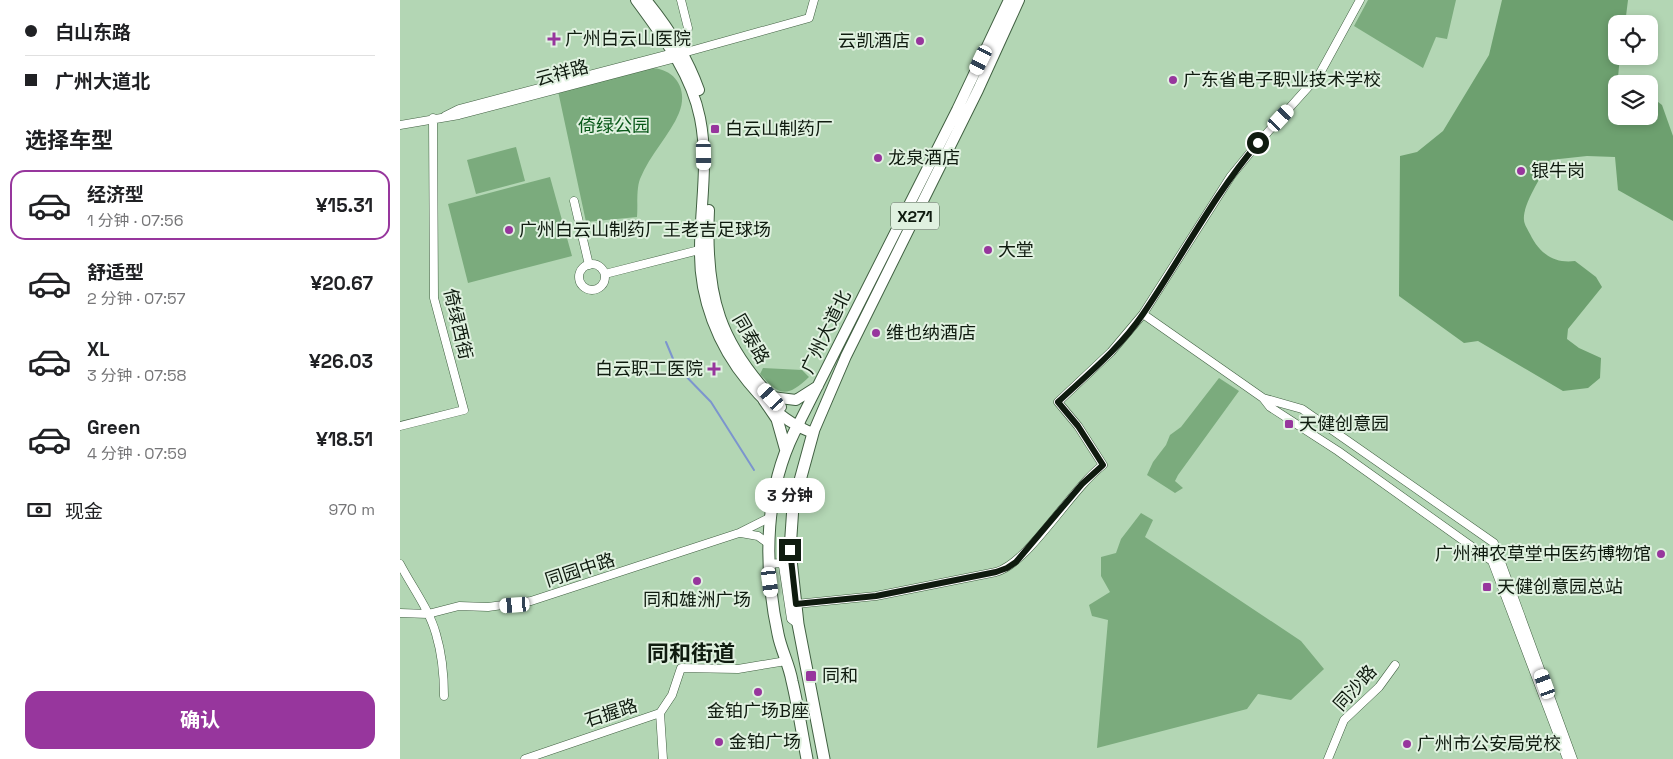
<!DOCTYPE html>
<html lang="zh">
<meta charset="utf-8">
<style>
:root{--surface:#fff;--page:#f6f6f6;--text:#202124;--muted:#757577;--line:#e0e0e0;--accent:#97369d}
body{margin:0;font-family:"Space Grotesk","Noto Sans SC",sans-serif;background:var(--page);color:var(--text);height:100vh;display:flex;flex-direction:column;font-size:19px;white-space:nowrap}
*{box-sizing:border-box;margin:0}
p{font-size:16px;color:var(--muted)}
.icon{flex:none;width:28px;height:28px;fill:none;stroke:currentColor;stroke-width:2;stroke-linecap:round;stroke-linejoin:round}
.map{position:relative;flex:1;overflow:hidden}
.sheet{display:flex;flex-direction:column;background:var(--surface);width:400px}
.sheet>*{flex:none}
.hud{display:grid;align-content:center;height:110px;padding:0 25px;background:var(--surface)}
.controls{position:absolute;left:1208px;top:15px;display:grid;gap:10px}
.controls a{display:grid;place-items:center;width:50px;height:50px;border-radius:10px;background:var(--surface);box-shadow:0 2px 8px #0003;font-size:25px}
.end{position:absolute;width:22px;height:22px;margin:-11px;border:6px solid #0f1b0f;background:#fff;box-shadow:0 0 0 2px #fff}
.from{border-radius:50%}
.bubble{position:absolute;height:35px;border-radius:15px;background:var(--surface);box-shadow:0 2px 8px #0003;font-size:16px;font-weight:700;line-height:35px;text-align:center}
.car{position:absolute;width:15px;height:30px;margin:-15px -8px;border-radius:6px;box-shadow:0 0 4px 1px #0007;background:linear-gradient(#fff 24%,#345 0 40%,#fff 0 76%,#345 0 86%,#fff 0)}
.hud b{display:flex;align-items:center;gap:18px;height:48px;font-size:19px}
.hud b+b{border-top:1px solid var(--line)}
.hud i{width:12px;height:12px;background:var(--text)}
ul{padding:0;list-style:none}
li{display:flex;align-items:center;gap:15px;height:70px;margin:0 10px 8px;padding:0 15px;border:2px solid transparent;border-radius:15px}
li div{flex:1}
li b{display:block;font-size:19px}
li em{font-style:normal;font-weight:700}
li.active{border-color:var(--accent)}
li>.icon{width:45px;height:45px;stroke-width:1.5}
h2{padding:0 25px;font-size:22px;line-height:60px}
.pay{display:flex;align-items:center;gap:12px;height:55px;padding:0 25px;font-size:19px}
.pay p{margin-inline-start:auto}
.primary-button{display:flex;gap:10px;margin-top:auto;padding:10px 25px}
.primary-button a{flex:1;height:58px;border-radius:15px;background:var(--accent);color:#fff;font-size:20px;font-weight:700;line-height:58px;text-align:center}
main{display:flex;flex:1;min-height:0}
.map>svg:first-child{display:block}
</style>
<main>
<section class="sheet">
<div class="hud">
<b><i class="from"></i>白山东路</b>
<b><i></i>广州大道北</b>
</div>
<h2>选择车型</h2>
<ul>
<li class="active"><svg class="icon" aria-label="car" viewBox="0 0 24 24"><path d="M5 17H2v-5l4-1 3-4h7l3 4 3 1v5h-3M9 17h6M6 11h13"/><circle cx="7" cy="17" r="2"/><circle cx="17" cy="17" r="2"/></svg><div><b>经济型</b><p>1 分钟 · 07:56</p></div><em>¥15.31</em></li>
<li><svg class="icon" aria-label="car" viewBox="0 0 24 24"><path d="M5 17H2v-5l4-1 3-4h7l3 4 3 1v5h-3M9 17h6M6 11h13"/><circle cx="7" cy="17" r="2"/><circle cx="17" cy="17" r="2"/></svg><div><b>舒适型</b><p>2 分钟 · 07:57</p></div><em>¥20.67</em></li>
<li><svg class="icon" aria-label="car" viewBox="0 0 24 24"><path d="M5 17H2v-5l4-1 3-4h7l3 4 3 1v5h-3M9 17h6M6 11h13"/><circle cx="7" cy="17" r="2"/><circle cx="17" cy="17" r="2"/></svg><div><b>XL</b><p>3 分钟 · 07:58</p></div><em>¥26.03</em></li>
<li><svg class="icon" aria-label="car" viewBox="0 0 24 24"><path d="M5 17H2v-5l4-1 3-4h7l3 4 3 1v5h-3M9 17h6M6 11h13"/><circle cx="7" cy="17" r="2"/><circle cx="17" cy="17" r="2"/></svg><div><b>Green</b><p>4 分钟 · 07:59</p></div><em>¥18.51</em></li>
</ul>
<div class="pay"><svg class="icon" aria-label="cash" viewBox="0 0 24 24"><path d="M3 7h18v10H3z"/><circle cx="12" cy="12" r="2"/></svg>现金<p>970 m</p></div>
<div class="primary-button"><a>确认</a></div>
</section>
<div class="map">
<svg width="1273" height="759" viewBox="0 0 1273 759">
<rect width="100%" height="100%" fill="#b3d6b4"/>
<path fill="#7bab7d" d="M 968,0 L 1056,0 L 1047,39 L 1036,37 L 1023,68 L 954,26 Z
M 250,68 C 274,68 289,88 279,113 C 270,135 250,154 240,179 C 236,190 238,206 237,217 L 186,222 L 158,91 Z
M 116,147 L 125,181 L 76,194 L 67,160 Z
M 150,177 L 172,256 L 68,283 L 48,204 Z
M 363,368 L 402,370 L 409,377 C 387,398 379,396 360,374 Z
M 819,378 L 839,391 L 778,475 L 775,481 L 783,488 L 775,493 L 747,475 L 753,462 L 766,445 L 770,435 L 781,427 Z
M 741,513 L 753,520 L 745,537 L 901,641 L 924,669 L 891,700 L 858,694 L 847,709 L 697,748 L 708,620 L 692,616 L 689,605 L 710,592 L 701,576 L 701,557 L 716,553 L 721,539 Z"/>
<path fill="#6da06f" d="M 1102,0 L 1228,0 L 1225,24 L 1216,24 L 1216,56 L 1220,56 L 1218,77 L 1230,84 L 1216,84 L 1216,116 L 1249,116 L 1249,95 L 1262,105 L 1273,136 L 1273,221 L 1218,190 L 1215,157 L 1187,156 L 1150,160 C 1143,174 1122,205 1124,220 C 1124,224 1128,230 1130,234 C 1139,253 1154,264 1175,261 L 1196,277 L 1202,287 L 1168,329 L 1167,339 L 1179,348 L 1201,358 L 1200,378 L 1188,388 L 1163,391 L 1078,341 L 1064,343 L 999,296 L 1000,156 L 1017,152 L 1043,131 L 1089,55 Z"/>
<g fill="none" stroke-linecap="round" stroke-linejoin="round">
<path stroke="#7c95ce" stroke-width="2" d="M 266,342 L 276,366 L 311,402 L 354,470"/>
<defs>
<path id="minor" d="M 281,0 L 288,28 L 283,53
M 45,116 L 59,109 L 273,53 L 283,53 L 409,18 L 414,0
M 0,125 L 59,115 L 276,58 L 280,55
M 174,201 L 189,265
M179 277a13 13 0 1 1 26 0a13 13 0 1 1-26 0Z
M 205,274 L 303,249
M 743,314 L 863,398 L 902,409 L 1094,543 L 1173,759
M 863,398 L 870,407 L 938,451 L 1092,561 L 1167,759
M 0,426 L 64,410 L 34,298 L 33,118
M 341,533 L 358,536 L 369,544
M 0,564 C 12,587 29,609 36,634 C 42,654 44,676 44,696
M 369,564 L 380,563 L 383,566 L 391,619 L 398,624
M 396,604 L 476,596 L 596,572 C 629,563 670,490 703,465 L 678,426 L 658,402 L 711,352 L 743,314 L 831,176 L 858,143 L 919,75 L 960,0
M 0,613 L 28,614 L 59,606 L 88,607 L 131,601 L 339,533 L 371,517
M 260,713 L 263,759
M 125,759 L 260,713 L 272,695 L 281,668 L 338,669 L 386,661
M 928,759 L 944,720 L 979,687 L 995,665"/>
<path id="major" d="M 236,0 C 263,37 291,73 300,118 C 309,163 300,206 300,250 C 299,298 318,346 348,382 C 365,403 387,424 413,433
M 246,0 C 269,28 287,56 299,90
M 309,210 C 305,296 319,345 381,407
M 372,397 L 396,400 L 418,386
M 399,423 L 557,110 L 609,0
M 413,433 L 446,356 L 578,90 L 619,0"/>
<path id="highway" d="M 364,400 L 377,419 L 386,451
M 399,423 C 364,486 363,564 378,634 C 381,650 389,664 392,681 C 398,706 402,733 407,759
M 413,433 L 393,506 L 390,550 L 398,624 L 424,759"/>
</defs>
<use href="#minor" stroke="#416042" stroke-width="9"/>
<use href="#major" stroke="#416042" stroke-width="12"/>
<use href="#highway" stroke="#416042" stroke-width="13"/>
<use href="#minor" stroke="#fff" stroke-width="8"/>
<use href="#major" stroke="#fff" stroke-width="10"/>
<use href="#highway" stroke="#fff" stroke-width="11"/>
</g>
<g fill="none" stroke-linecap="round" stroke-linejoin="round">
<path stroke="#0f1b0f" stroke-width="6" d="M 390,550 L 396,604 L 476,596 L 596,572 L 607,568 L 616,562 L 682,484 L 703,465 L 678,426 L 658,402 C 688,374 720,348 743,314 C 782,257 813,196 858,143"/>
</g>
<g fill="#97369d" stroke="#e0f1e0" stroke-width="2">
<path d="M151.5 31.5h5v5h5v5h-5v5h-5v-5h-5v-5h5z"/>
<circle cx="520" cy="41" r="5"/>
<circle cx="773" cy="80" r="5"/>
<rect x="310" y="124" width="10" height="10" rx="2.5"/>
<circle cx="478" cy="158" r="5"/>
<circle cx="1121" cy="171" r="5"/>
<circle cx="109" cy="230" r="5"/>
<circle cx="588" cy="250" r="5"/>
<circle cx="476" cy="333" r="5"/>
<path d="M311.5 361.5h5v5h5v5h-5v5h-5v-5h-5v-5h5z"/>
<rect x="884" y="419" width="10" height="10" rx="2.5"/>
<circle cx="1261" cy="554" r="5"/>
<circle cx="297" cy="581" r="5"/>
<rect x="1082" y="582" width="10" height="10" rx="2.5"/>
<rect x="405" y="670" width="12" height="12" rx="2.5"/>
<circle cx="358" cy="692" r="5"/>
<circle cx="319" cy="742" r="5"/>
<circle cx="1007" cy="744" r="5"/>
</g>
<g text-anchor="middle" stroke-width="4" stroke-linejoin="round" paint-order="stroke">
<rect fill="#e0f1e0" stroke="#4e5b4e" stroke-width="1" x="491" y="202.5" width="48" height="27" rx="4"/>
<g font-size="16" font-weight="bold" fill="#0f1b0f">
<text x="515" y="222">X271</text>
</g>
<g font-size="18" fill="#0f1b0f" stroke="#e0f1e0" text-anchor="start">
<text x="165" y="45">广州白云山医院</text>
<text x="510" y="47" text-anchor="end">云凯酒店</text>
<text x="783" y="86">广东省电子职业技术学校</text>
<text x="325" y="135">白云山制药厂</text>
<text x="488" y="164">龙泉酒店</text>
<text x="1131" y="177">银牛岗</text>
<text x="119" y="236">广州白云山制药厂王老吉足球场</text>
<text x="598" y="256">大堂</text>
<text x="486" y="339">维也纳酒店</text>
<text x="303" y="375" text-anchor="end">白云职工医院</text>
<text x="899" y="430">天健创意园</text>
<text x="1251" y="560" text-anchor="end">广州神农草堂中医药博物馆</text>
<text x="1097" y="593">天健创意园总站</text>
<text x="297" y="606" text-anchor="middle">同和雄洲广场</text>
<text x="422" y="682">同和</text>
<text x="358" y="717" text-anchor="middle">金铂广场B座</text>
<text x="329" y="748">金铂广场</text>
<text x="1017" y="750">广州市公安局党校</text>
</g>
<g font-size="18" fill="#0f1b0f" stroke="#e0f1e0">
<text transform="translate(162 73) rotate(-15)" y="6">云祥路</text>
<text transform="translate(58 324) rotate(77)" y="6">倚绿西街</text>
<text transform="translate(426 332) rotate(-64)" y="6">广州大道北</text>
<text transform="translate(351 339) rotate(60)" y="6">同泰路</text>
<text transform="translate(180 570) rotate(-18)" y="6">同园中路</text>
<text transform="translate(955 688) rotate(-48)" y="6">同沙路</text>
<text transform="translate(211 713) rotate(-18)" y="6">石握路</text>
</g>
<g font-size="18" fill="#0a581a" stroke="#e0f1e0">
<text x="214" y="132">倚绿公园</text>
</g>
<g font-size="22" font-weight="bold" fill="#0f1b0f" stroke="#e0f1e0">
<text x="291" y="661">同和街道</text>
</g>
</g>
</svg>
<div class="controls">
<a><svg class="icon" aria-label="locate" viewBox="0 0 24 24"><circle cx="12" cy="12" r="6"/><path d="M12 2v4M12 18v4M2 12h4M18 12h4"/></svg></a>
<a><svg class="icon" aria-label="layers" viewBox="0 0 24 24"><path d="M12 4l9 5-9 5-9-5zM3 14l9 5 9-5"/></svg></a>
</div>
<i class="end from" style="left:858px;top:143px"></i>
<i class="end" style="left:390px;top:550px"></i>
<div class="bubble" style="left:355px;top:478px;width:70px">3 分钟</div>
<i class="car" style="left:581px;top:60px;rotate:206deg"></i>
<i class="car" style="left:881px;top:118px;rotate:43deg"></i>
<i class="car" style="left:304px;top:155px;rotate:179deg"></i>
<i class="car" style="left:371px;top:397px;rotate:318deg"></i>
<i class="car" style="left:370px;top:582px;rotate:173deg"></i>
<i class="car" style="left:115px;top:605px;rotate:266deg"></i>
<i class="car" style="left:1145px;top:684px;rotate:340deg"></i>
</div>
</main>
